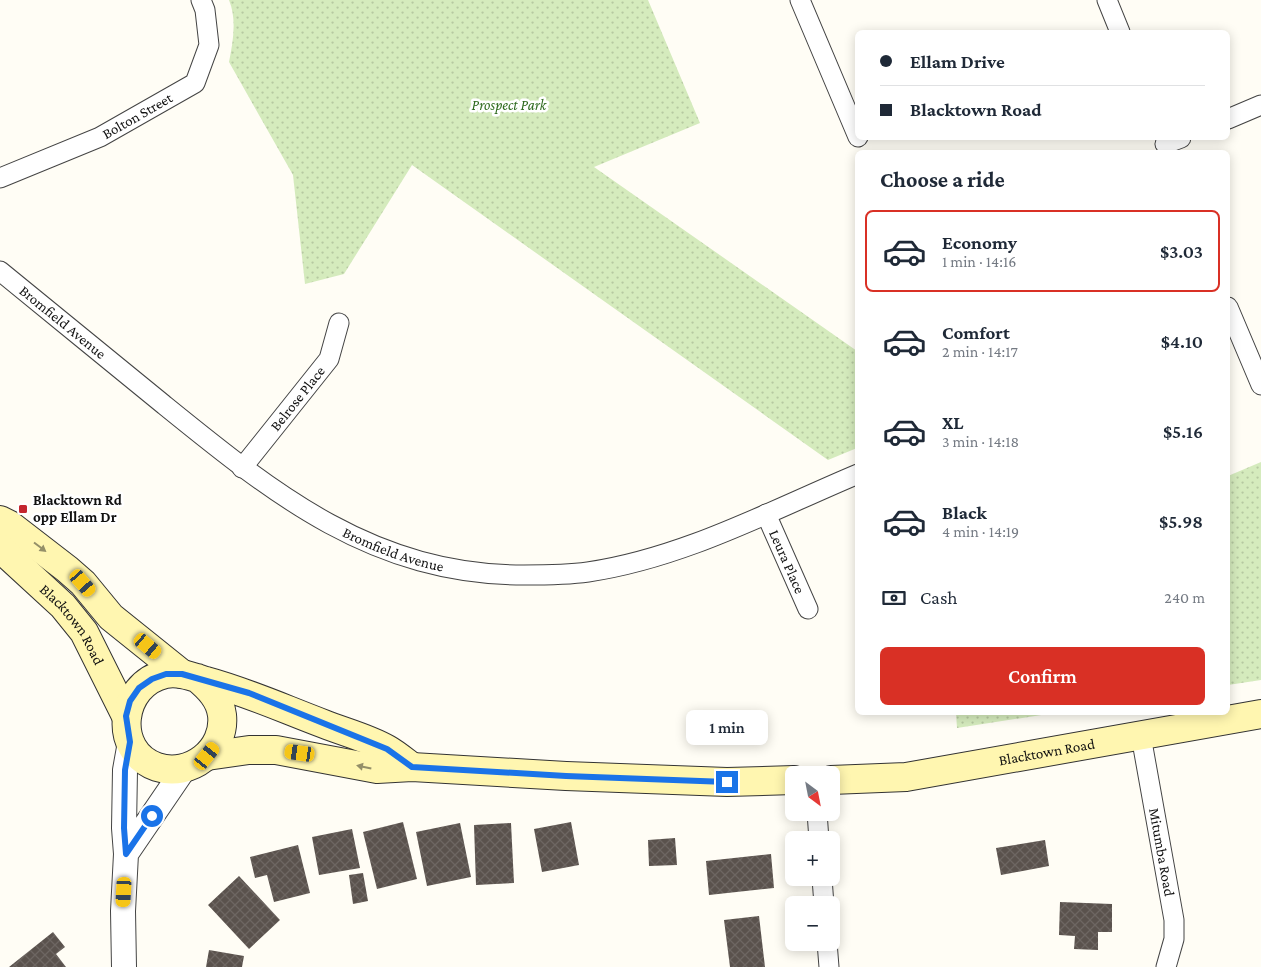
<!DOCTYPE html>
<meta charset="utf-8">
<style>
:root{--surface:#fff;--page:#f6f6f7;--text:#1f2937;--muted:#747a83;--line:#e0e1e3;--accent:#d93025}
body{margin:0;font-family:"Crimson Pro",serif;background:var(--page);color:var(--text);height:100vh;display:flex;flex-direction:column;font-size:19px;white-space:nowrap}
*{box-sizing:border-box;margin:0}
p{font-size:16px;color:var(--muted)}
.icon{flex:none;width:28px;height:28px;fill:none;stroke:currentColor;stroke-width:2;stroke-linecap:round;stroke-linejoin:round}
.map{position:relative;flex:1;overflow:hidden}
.sheet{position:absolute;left:855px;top:150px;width:375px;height:565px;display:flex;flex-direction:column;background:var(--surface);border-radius:8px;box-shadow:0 2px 12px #0003}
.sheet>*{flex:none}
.guide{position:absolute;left:855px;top:30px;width:375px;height:110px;border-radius:8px;box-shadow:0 2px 12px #0003;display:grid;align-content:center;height:110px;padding:0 25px;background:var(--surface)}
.needle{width:32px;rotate:148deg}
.fabs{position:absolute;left:785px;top:766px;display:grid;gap:10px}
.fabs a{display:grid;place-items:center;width:55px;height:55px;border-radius:8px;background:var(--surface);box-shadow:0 2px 12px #0003;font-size:25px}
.end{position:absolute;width:22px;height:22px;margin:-11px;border:6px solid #1a73e8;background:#fff;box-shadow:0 0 0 2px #fff}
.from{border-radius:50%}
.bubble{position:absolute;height:35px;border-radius:8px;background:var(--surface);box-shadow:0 2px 12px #0003;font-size:16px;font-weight:600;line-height:35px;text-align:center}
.car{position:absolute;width:15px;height:30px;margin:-15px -8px;border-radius:6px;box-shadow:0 0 4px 1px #0007;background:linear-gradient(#f5c518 24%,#345 0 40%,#f5c518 0 76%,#345 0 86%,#f5c518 0)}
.guide b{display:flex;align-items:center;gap:18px;height:48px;font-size:19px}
.guide b+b{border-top:1px solid var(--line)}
.guide i{width:12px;height:12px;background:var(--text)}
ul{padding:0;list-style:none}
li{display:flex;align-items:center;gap:15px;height:82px;margin:0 10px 8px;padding:0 15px;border:2px solid transparent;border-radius:8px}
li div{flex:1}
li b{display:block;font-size:19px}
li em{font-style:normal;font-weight:600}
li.selected{border-color:var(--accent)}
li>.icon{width:45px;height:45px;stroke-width:1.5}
h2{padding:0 25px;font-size:22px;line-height:60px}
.pay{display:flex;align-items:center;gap:12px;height:55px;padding:0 25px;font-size:19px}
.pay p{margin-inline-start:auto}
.cta{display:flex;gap:10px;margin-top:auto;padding:10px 25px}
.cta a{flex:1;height:58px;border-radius:8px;background:var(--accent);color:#fff;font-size:20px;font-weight:600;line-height:58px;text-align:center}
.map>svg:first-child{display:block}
</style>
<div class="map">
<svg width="1261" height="967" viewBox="0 0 1261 967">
<defs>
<pattern id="park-dots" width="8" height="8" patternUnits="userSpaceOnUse" patternTransform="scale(1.25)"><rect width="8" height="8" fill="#d5ebbd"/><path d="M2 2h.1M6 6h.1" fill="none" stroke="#b6c8a1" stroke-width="1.8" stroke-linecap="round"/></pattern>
<pattern id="building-cross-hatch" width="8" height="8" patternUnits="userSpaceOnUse" patternTransform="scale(1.25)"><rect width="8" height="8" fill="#5a524d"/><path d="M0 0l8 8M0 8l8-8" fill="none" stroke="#6d6662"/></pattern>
</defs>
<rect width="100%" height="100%" fill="#fffdf5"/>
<path fill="url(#park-dots)" d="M 229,0 L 648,0 L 700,123 L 594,167 L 857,351 L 857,448 L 828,460 L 412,165 L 344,274 L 305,284 L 293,175 L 229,62 C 233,42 237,19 229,0 Z
M 1261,462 L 1261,680 L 1228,685 L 1228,476 Z
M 956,713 L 956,712 L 1054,713 L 957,728 Z"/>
<path fill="url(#building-cross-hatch)" d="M 403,822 L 417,879 L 377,889 L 363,832 Z
M 571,822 L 579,865 L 542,872 L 534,829 Z
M 460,823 L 471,877 L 427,886 L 416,832 Z
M 511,823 L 514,883 L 476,885 L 474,825 Z
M 352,829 L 360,868 L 319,875 L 312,837 Z
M 675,838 L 677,865 L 649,866 L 648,840 Z
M 1045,840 L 1049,866 L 1001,875 L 996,848 Z
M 298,845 L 310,893 L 274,902 L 267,875 L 255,878 L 250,857 Z
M 771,854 L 774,888 L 709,895 L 706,861 Z
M 363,873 L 368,901 L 353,904 L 349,875 Z
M 239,876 L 280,920 L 249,949 L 208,905 Z
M 1060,902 L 1112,904 L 1112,932 L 1098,932 L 1098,950 L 1074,949 L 1075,936 L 1059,935 Z
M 759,916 L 765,967 L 730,967 L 724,920 Z
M 53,932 L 65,947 L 56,954 L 66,967 L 9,967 Z
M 209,950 L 244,956 L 242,967 L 206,967 Z"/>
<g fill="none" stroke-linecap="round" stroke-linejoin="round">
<defs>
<g id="minor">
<path d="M 800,0 L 858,137"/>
<path d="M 1107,0 L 1120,32"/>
<path d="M 1228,119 L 1261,105"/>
<path d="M 1165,144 L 1181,138"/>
<path id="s1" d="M 0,178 L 100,137 L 195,83 L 209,45 L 205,10 L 201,0"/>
<path id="s2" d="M 0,271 C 54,315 109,360 163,404 C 274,494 373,575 524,575 C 545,575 567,575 588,572 C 683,558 770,511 858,474"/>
<path d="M 1228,307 L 1261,385"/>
<path id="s3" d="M 242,468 L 329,359 L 339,323"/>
<path id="s4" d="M 766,514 L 808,609"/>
<path id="s5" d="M 1141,736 L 1174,920 L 1174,939 L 1166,967"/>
<path d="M 817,812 L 819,840"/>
<path d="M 822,878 L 824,905"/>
<path d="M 827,942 L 829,967"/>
</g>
<path id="tertiary" d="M 126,854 L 184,769
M 124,967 L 123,911 L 126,854 L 124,828 L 125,770 L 130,742"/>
<g id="secondary">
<path d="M 0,520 L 10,525 L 67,569 L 83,583 L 111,617 L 182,674"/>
<path id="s6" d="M 0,548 L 63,606 L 84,632 L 126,716"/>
<path d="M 197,678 C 209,688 220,699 222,715 C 226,750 190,778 157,767 C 111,751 120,684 165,674 C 179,671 193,677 206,681 C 247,692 284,709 324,724 C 344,732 368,738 387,749 C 396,754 404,761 412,767"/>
<path d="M 207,756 L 249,750 L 276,750 L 377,769 L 412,767 L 566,776 L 727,782 L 794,780"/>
<path id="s7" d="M 831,780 L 906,777 L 1261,714"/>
</g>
</defs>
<use href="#minor" stroke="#444" stroke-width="21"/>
<use href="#tertiary" stroke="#444" stroke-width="26"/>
<use href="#secondary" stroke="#333" stroke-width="30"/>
<use href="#minor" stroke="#fff" stroke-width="19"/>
<use href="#tertiary" stroke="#fff" stroke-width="24"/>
<use href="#secondary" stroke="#fff6b0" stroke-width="28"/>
</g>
<defs><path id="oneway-solid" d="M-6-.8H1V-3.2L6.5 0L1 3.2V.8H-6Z" transform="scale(1.25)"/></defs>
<g fill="#948f68">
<use href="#oneway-solid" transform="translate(40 547) rotate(37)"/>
<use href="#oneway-solid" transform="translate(364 767) rotate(-168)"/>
</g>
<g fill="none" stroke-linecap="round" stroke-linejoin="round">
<path stroke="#1a73e8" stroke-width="6" d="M 152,816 L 126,854 L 124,828 L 125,770 L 130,742 L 126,716 L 130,701 L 139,688 L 152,679 L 166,674 L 182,674 L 249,693 L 387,749 L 412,767 L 566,776 L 727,782"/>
</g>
<rect fill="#c4262e" stroke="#fff" stroke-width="2" x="18" y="504" width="10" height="10" rx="2.5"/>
<g text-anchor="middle" stroke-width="5" stroke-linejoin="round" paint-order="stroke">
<g font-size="15" font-style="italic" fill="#2f6b1f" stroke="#fff">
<text x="509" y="110">Prospect Park</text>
</g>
<g font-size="15" fill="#111" stroke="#fff">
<text dy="5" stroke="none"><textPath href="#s1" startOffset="151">Bolton Street</textPath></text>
<text dy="5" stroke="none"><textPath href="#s2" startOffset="81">Bromfield Avenue</textPath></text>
<text dy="5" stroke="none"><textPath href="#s3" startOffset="89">Belrose Place</textPath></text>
<text dy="5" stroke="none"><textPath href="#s2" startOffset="485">Bromfield Avenue</textPath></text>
<text dy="5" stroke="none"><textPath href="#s4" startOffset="52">Leura Place</textPath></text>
<text dy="5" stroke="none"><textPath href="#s6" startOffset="106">Blacktown Road</textPath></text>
<text dy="5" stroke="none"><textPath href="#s7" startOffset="218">Blacktown Road</textPath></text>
<text dy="5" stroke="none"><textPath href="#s5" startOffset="118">Mitumba Road</textPath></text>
</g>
<g font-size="15" font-weight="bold" fill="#111" stroke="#fff" text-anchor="start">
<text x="33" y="505">Blacktown Rd<tspan x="33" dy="17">opp Ellam Dr</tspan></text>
</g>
</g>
</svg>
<div class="fabs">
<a><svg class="needle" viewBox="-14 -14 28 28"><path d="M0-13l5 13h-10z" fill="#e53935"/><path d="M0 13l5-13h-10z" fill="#747a83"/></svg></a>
<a>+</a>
<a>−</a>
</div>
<i class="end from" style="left:152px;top:816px"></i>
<i class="end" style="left:727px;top:782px"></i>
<div class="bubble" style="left:686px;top:710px;width:82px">1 min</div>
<i class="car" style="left:83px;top:583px;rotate:139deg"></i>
<i class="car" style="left:148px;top:646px;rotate:130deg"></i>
<i class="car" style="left:300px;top:753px;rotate:278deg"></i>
<i class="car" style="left:207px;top:756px;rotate:39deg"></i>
<i class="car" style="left:124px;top:892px;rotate:183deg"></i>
<div class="guide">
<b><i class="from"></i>Ellam Drive</b>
<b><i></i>Blacktown Road</b>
</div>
<section class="sheet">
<h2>Choose a ride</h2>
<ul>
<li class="selected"><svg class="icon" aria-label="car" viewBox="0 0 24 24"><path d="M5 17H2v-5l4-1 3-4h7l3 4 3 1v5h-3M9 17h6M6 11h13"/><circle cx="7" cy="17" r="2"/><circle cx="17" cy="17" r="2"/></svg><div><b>Economy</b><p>1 min · 14:16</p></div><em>$3.03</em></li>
<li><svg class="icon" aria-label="car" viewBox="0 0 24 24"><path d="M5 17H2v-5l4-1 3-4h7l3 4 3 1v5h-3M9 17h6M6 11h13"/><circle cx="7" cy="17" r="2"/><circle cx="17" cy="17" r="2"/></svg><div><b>Comfort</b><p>2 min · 14:17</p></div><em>$4.10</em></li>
<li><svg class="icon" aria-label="car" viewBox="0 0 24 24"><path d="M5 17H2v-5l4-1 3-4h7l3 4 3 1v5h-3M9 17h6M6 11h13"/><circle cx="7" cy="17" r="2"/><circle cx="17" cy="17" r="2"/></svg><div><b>XL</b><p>3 min · 14:18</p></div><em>$5.16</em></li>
<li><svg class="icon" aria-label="car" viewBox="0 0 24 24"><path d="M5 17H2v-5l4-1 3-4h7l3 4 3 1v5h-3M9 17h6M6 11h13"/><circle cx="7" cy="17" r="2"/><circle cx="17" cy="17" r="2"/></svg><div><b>Black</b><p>4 min · 14:19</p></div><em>$5.98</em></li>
</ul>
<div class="pay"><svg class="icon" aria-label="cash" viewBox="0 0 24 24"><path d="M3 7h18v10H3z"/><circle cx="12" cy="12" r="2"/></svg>Cash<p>240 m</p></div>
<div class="cta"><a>Confirm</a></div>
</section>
</div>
